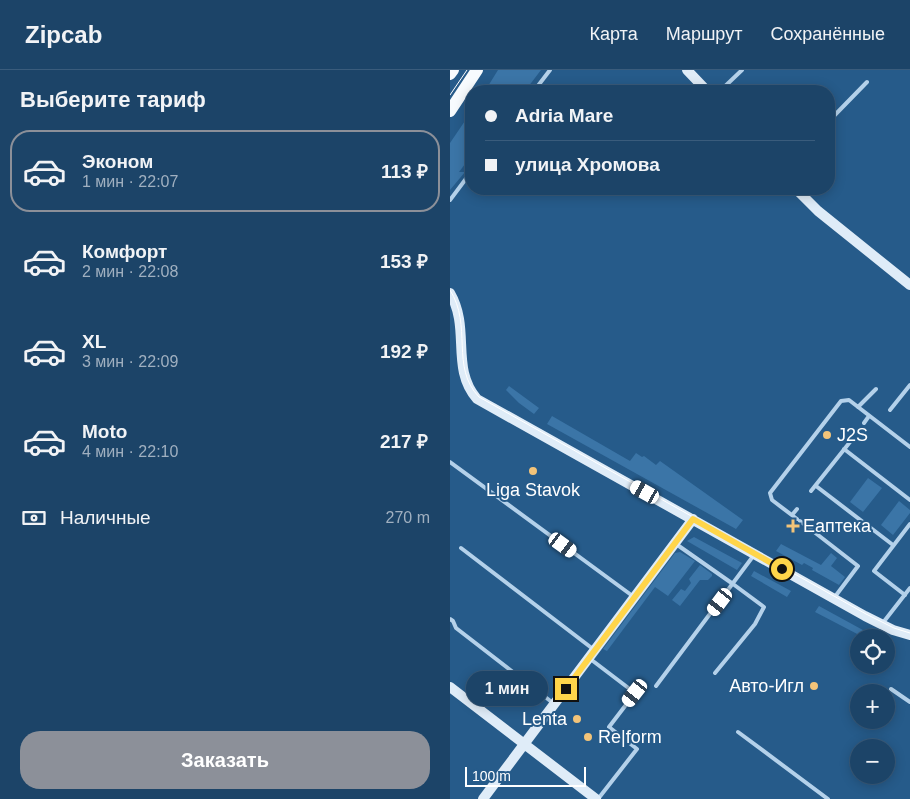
<!DOCTYPE html>
<html lang="ru">
<meta charset="utf-8">
<style>
:root{--surface:#1c4468;--page:#294e71;--text:#f1f3f6;--muted:#a0b0c0;--line:#3a5c7c;--accent:#8c9099}
body{margin:0;font-family:Helvetica,sans-serif;background:var(--page);color:var(--text);height:100vh;display:flex;flex-direction:column;font-size:19px;white-space:nowrap}
*{box-sizing:border-box;margin:0}
p{font-size:16px;color:var(--muted)}
.icon{flex:none;width:28px;height:28px;fill:none;stroke:currentColor;stroke-width:2;stroke-linecap:round;stroke-linejoin:round}
.map{position:relative;flex:1;overflow:hidden}
.panel{display:flex;flex-direction:column;background:var(--surface);width:450px}
.panel>*{flex:none}
.banner{position:absolute;left:15px;top:15px;width:370px;height:110px;border-radius:20px;box-shadow:0 2px 12px #0003,0 0 0 1px var(--line);display:grid;align-content:center;height:110px;padding:0 20px;background:var(--surface)}
.buttons{position:absolute;left:400px;top:559px;display:grid;gap:10px}
.buttons a{display:grid;place-items:center;width:45px;height:45px;border-radius:50%;background:var(--surface);box-shadow:0 2px 12px #0003,0 0 0 1px var(--line);font-size:25px}
.scale{position:absolute;left:15px;bottom:12px;width:121px;box-sizing:border-box;padding-left:5px;border:2px solid #fff;border-top:0;font-size:14px;line-height:18px;white-space:nowrap;color:#fff;-webkit-text-stroke:4px #265b8a;paint-order:stroke}
.end{position:absolute;width:22px;height:22px;margin:-11px;border:6px solid #ffd54a;background:#111;box-shadow:0 0 0 2px #111}
.from{border-radius:50%}
.bubble{position:absolute;height:35px;border-radius:18px;background:var(--surface);box-shadow:0 2px 12px #0003,0 0 0 1px var(--line);font-size:16px;font-weight:600;line-height:35px;text-align:center}
.car{position:absolute;width:15px;height:30px;margin:-15px -8px;border-radius:6px;box-shadow:0 0 4px 1px #0007;background:linear-gradient(#fff 24%,#345 0 40%,#fff 0 76%,#345 0 86%,#fff 0)}
.banner b{display:flex;align-items:center;gap:18px;height:48px;font-size:19px}
.banner b+b{border-top:1px solid var(--line)}
.banner i{width:12px;height:12px;background:var(--text)}
ul{padding:0;list-style:none}
li{display:flex;align-items:center;gap:15px;height:82px;margin:0 10px 8px;padding:0 10px;border:2px solid transparent;border-radius:20px}
li div{flex:1}
li b{display:block;font-size:19px}
li em{font-style:normal;font-weight:600}
li.active{border-color:var(--accent)}
li>.icon{width:45px;height:45px;stroke-width:1.5}
h2{padding:0 20px;font-size:22px;line-height:60px}
.pay{display:flex;align-items:center;gap:12px;height:55px;padding:0 20px;font-size:19px}
.pay p{margin-inline-start:auto}
.action{display:flex;gap:10px;margin-top:auto;padding:10px 20px}
.action a{flex:1;height:58px;border-radius:20px;background:var(--accent);color:#fff;font-size:20px;font-weight:600;line-height:58px;text-align:center}
header{display:flex;align-items:center;gap:30px;box-sizing:border-box;height:70px;padding:0 25px;background:var(--surface);border-bottom:1px solid var(--line)}
header strong{font-size:24px}
nav{display:flex;gap:28px;margin-inline-start:auto;font-size:18px}
main{display:flex;flex:1;min-height:0}
.map>svg:first-child{display:block}
</style>
<header>
<strong>Zipcab</strong>
<nav><a>Карта</a><a>Маршрут</a><a>Сохранённые</a></nav>
</header>
<main>
<section class="panel">
<h2>Выберите тариф</h2>
<ul>
<li class="active"><svg class="icon" aria-label="car" viewBox="0 0 24 24"><path d="M5 17H2v-5l4-1 3-4h7l3 4 3 1v5h-3M9 17h6M6 11h13"/><circle cx="7" cy="17" r="2"/><circle cx="17" cy="17" r="2"/></svg><div><b>Эконом</b><p>1 мин · 22:07</p></div><em>113 ₽</em></li>
<li><svg class="icon" aria-label="car" viewBox="0 0 24 24"><path d="M5 17H2v-5l4-1 3-4h7l3 4 3 1v5h-3M9 17h6M6 11h13"/><circle cx="7" cy="17" r="2"/><circle cx="17" cy="17" r="2"/></svg><div><b>Комфорт</b><p>2 мин · 22:08</p></div><em>153 ₽</em></li>
<li><svg class="icon" aria-label="car" viewBox="0 0 24 24"><path d="M5 17H2v-5l4-1 3-4h7l3 4 3 1v5h-3M9 17h6M6 11h13"/><circle cx="7" cy="17" r="2"/><circle cx="17" cy="17" r="2"/></svg><div><b>XL</b><p>3 мин · 22:09</p></div><em>192 ₽</em></li>
<li><svg class="icon" aria-label="car" viewBox="0 0 24 24"><path d="M5 17H2v-5l4-1 3-4h7l3 4 3 1v5h-3M9 17h6M6 11h13"/><circle cx="7" cy="17" r="2"/><circle cx="17" cy="17" r="2"/></svg><div><b>Moto</b><p>4 мин · 22:10</p></div><em>217 ₽</em></li>
</ul>
<div class="pay"><svg class="icon" aria-label="cash" viewBox="0 0 24 24"><path d="M3 7h18v10H3z"/><circle cx="12" cy="12" r="2"/></svg>Наличные<p>270 m</p></div>
<div class="action"><a>Заказать</a></div>
</section>
<div class="map">
<svg width="460" height="729" viewBox="0 0 460 729">
<rect width="100%" height="100%" fill="#265b8a"/>
<path fill="#3b75a7" d="M 48,0 L 91,0 L 75,21 L 35,21 Z
M 21,42 L 21,86 L 9,102 L 15,102 L 0,120 L 0,73 Z
M 59,316 L 89,338 L 84,344 L 69,333 L 56,320 Z
M 102,346 L 180,391 L 186,383 L 192,387 L 194,386 L 206,395 L 210,391 L 293,450 L 286,459 L 97,354 Z
M 418,408 L 432,418 L 413,442 L 400,432 Z
M 449,431 L 460,440 L 460,443 L 443,465 L 431,455 Z
M 244,467 L 292,493 L 287,500 L 237,471 Z
M 331,474 L 371,495 L 381,483 L 387,488 L 381,496 L 395,507 L 389,515 L 362,500 L 363,498 L 354,493 L 352,495 L 326,481 Z
M 230,482 L 245,491 L 218,526 L 205,517 L 157,581 L 153,579 L 225,483 Z
M 250,495 L 262,504 L 262,506 L 258,510 L 250,510 L 230,536 L 222,530 L 231,519 L 235,521 L 241,513 L 239,509 Z
M 304,501 L 341,521 L 337,527 L 301,506 Z
M 369,536 L 422,565 L 428,567 L 413,567 L 365,542 Z"/>
<g fill="none" stroke-linecap="round" stroke-linejoin="round">
<path stroke="#b4d1ea" stroke-width="4" d="M 84,21 L 100,0
M 270,21 L 292,0
M 379,51 L 417,12
M 0,130 L 21,102
M 408,337 L 426,319
M 440,340 L 460,315
M 414,353 L 419,346
M 394,379 L 460,430
M 0,392 L 184,527
M 366,416 L 443,475
M 361,421 L 400,372
M 342,445 L 347,439
M 347,449 L 322,430 L 320,423 L 391,331 L 399,330 L 460,377
M 350,451 L 408,496 L 384,528
M 226,474 L 283,514 L 314,537 L 305,554 L 265,603
M 11,478 L 143,579
M 455,525 L 424,501 L 460,454
M 0,549 L 3,551 L 6,558 L 103,633
M 432,554 L 460,518
M 139,588 L 185,623 L 159,657 L 187,679 L 148,729
M 206,616 L 304,485
M 441,619 L 460,632
M 288,662 L 378,729"/>
<path stroke="#dfecf8" stroke-width="10" d="M 237,0 L 257,21
M 346,119 L 368,141 L 460,215
M 0,223 C 21,259 0,298 27,329 L 415,546 L 443,560 L 460,565
M 0,617 L 146,729
M 33,729 L 243,449"/>
<path stroke="#f7fbfe" stroke-width="12" d="M 0,4 L 3,0
M 0,41 L 27,0"/>
<path stroke="#fff" stroke-width="1" d="M 0,25 L 17,0
M 0,220 C 23,256 0,297 29,327 L 416,544 L 444,558 L 460,563"/>
</g>
<g fill="none" stroke-linecap="round" stroke-linejoin="round">
<path stroke="#ffd54a" stroke-width="6" d="M 116,619 L 243,449 L 332,499"/>
</g>
<g fill="#f3c479" stroke="#265b8a" stroke-width="2">
<circle cx="377" cy="365" r="5"/>
<circle cx="83" cy="401" r="5"/>
<path d="M340.5 448.5h5v5h5v5h-5v5h-5v-5h-5v-5h5z"/>
<circle cx="364" cy="616" r="5"/>
<circle cx="127" cy="649" r="5"/>
<circle cx="138" cy="667" r="5"/>
</g>
<g text-anchor="middle" stroke-width="4" stroke-linejoin="round" paint-order="stroke">
<g font-size="18" fill="#fff" stroke="#265b8a" text-anchor="start">
<text x="387" y="371">J2S</text>
<text x="83" y="426" text-anchor="middle">Liga Stavok</text>
<text x="353" y="462">Еаптека</text>
<text x="354" y="622" text-anchor="end">Авто-Игл</text>
<text x="117" y="655" text-anchor="end">Lenta</text>
<text x="148" y="673">Re|form</text>
</g>
</g>
</svg>
<div class="buttons">
<a><svg class="icon" aria-label="locate" viewBox="0 0 24 24"><circle cx="12" cy="12" r="6"/><path d="M12 2v4M12 18v4M2 12h4M18 12h4"/></svg></a>
<a>+</a>
<a>−</a>
</div>
<div class="scale">100 m</div>
<i class="end from" style="left:332px;top:499px"></i>
<i class="end" style="left:116px;top:619px"></i>
<div class="bubble" style="left:16px;top:601px;width:82px">1 мин</div>
<i class="car" style="left:195px;top:422px;rotate:299deg"></i>
<i class="car" style="left:113px;top:475px;rotate:126deg"></i>
<i class="car" style="left:270px;top:532px;rotate:217deg"></i>
<i class="car" style="left:185px;top:623px;rotate:218deg"></i>
<div class="banner">
<b><i class="from"></i>Adria Mare</b>
<b><i></i>улица Хромова</b>
</div>
</div>
</main>
